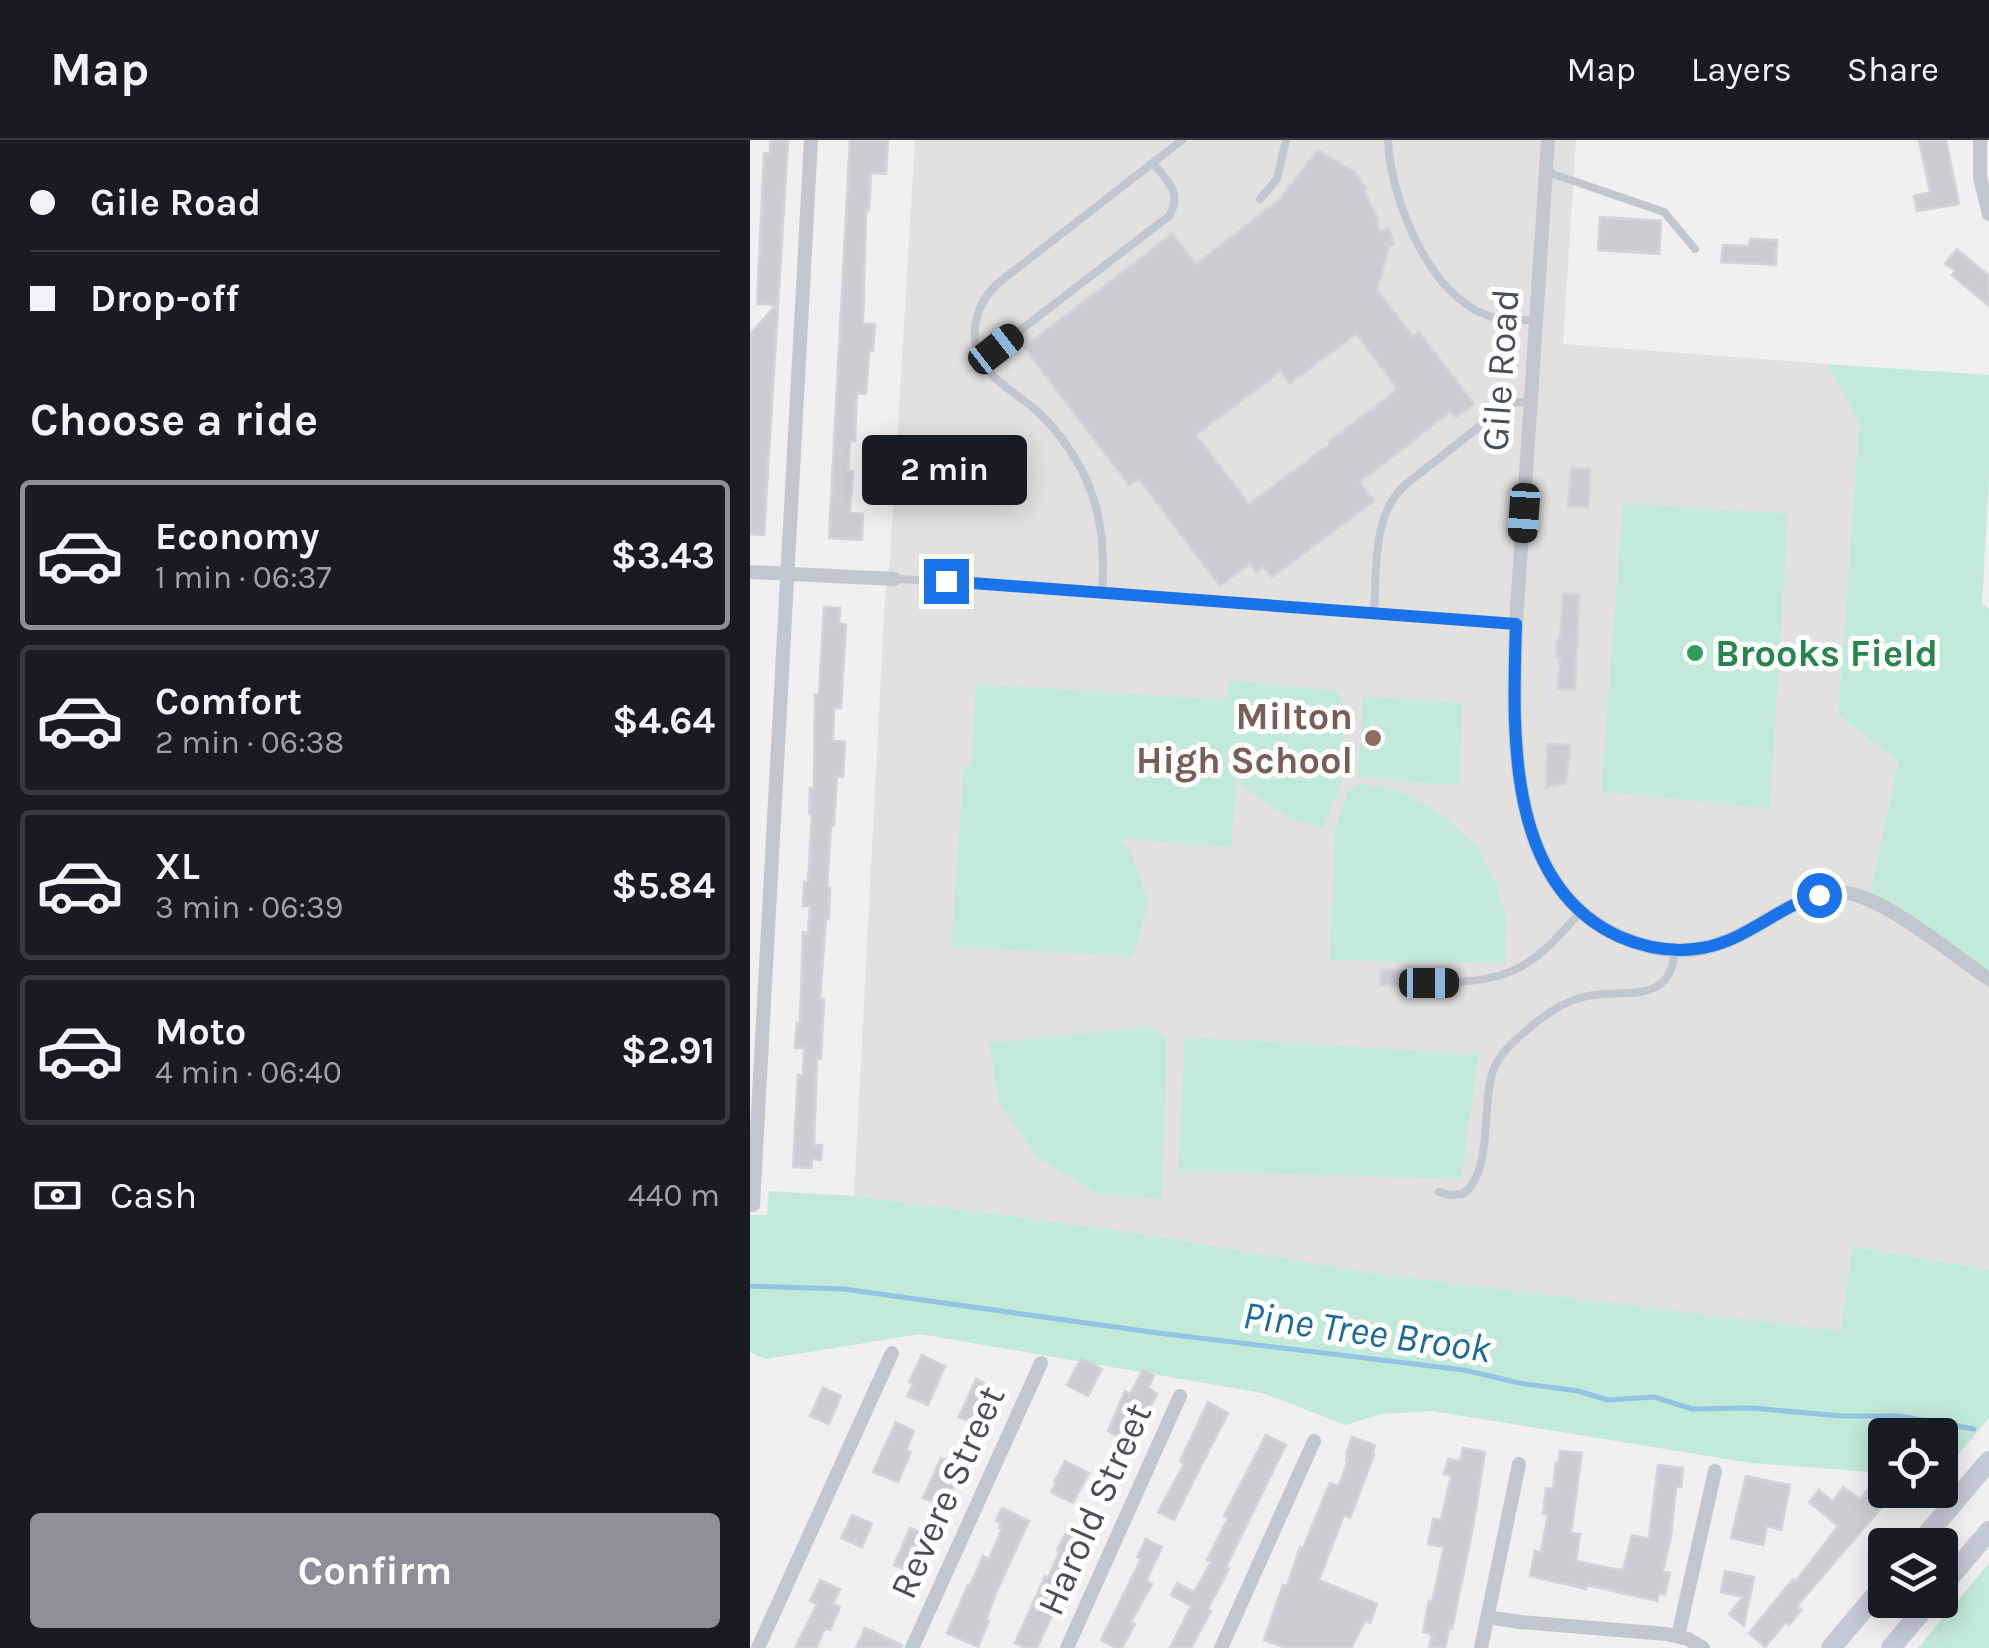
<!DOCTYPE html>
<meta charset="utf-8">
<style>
:root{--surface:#171b24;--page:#242831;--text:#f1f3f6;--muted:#9ea1a6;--line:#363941;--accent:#8c9099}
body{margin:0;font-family:Karla,sans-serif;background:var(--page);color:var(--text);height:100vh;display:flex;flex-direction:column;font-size:38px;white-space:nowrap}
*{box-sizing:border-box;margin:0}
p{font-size:32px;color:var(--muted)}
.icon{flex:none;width:55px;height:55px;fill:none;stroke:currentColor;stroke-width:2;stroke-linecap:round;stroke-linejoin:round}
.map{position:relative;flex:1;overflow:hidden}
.panel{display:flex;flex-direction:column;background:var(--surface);width:750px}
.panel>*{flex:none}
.guide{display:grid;align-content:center;height:220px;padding:0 30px;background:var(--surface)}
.tools{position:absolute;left:1118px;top:1278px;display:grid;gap:20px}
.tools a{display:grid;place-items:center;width:90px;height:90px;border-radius:10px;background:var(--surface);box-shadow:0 5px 25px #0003;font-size:50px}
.end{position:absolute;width:45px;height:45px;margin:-22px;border:12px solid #1a73e8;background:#fff;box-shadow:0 0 0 5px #fff}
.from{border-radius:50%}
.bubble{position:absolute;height:70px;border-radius:10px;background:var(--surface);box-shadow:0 5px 25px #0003;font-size:32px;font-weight:700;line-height:70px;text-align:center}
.car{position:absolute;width:30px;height:60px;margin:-30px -15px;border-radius:12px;box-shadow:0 0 8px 2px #0007;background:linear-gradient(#222 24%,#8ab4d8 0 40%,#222 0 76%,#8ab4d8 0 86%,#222 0)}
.guide b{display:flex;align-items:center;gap:35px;height:95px;font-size:38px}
.guide b+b{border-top:2px solid var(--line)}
.guide i{width:25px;height:25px;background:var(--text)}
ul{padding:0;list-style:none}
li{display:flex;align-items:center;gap:30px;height:150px;margin:0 20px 15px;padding:0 10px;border:5px solid var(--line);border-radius:10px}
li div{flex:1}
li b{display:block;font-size:38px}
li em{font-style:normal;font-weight:700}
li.current{border-color:var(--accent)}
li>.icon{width:90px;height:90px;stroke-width:1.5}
h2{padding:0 30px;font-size:45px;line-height:120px}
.pay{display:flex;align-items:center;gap:25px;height:110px;padding:0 30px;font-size:38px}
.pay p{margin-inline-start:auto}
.cta{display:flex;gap:20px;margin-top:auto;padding:20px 30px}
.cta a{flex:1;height:115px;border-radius:10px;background:var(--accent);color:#fff;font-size:40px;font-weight:700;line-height:115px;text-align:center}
header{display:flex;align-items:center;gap:60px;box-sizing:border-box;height:140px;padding:0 50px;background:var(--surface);border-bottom:2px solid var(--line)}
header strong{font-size:48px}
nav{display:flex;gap:55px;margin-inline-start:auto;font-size:35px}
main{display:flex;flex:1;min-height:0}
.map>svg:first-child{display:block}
</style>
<header>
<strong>Map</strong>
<nav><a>Map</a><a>Layers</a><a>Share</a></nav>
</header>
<main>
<section class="panel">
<div class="guide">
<b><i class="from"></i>Gile Road</b>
<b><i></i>Drop-off</b>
</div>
<h2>Choose a ride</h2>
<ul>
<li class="current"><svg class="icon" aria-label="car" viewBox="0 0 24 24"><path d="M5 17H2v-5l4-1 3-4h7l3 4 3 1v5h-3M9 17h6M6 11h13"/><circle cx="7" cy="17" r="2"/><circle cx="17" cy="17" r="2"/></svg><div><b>Economy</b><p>1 min · 06:37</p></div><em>$3.43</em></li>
<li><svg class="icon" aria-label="car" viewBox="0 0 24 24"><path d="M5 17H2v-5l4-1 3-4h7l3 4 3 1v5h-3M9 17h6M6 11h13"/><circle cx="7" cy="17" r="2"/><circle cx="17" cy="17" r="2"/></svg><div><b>Comfort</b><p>2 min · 06:38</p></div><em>$4.64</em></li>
<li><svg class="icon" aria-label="car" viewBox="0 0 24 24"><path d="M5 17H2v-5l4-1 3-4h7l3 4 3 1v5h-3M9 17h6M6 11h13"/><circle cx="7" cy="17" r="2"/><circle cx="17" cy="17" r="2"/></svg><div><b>XL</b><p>3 min · 06:39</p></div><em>$5.84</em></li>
<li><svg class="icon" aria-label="car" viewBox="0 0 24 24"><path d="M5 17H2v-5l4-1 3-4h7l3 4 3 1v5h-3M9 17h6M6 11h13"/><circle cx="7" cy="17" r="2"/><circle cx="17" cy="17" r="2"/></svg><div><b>Moto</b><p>4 min · 06:40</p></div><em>$2.91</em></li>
</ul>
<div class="pay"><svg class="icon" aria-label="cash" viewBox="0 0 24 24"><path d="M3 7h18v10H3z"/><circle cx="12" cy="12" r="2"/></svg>Cash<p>440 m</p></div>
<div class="cta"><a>Confirm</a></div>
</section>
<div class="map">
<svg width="1239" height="1508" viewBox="0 0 1239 1508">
<rect width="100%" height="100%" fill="#f1efef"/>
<path fill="#e2e1e0" d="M 165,0 L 826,0 L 813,204 L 1077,224 L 1109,281 L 1088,575 L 1148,621 L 1120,760 L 1239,830 L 1239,1130 L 1103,1106 L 1092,1192 L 629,1134 L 381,1092 L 104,1056 L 135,456 L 140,420 Z"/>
<path fill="#c2ead9" d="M 1077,224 L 1239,235 L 1239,338 L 1232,464 L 1239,469 L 1239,830 L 1119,761 L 1148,621 L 1088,575 L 1109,282 Z
M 873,363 L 1038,374 L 1020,669 L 851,651 Z
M 480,540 L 587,551 L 595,564 L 591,642 L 574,688 L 541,679 L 493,647 L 487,633 L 481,707 L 372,699 L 381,713 L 399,763 L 383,816 L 201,807 L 214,626 L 221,626 L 226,544 L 475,560 Z
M 613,556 L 712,563 L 710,645 L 608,638 Z
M 610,644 L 644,648 L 693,675 L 728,708 L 746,743 L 756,777 L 755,823 L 580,820 L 585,690 L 598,651 Z
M 399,887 L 417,899 L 412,1059 L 348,1054 L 287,1017 L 249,963 L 239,903 Z
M 435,897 L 729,914 L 711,1039 L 428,1031 Z
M 19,1051 L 104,1056 L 381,1092 L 629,1134 L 1091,1191 L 1102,1106 L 1239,1130 L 1239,1278 L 1190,1336 L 1190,1295 L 1135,1295 L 1135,1333 L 1001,1323 L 682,1271 L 631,1274 L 596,1285 L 512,1253 L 170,1194 L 16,1219 L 0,1212 L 0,1075 L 17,1075 Z
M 1239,1423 L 1239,1508 L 1168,1508 Z"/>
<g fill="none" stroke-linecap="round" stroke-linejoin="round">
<path stroke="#93c4e3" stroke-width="5" d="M 0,1146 L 94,1149 L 408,1193 L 714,1230 L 769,1243 L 828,1251 L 858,1260 L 904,1257 L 942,1269 L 1001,1268 L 1092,1276 L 1149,1276 L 1224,1289"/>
</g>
<path fill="#cccdd3" stroke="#d3d4da" stroke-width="2.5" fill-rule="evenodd" d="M 20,0 L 38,1 L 14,395 L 0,394 L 0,194 L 26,165 L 7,164 L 14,13 L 20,13 Z
M 100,0 L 138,0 L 136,34 L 121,33 L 119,71 L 116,71 L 113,184 L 125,184 L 123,211 L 119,211 L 116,254 L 107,253 L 105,301 L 100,301 L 98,331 L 103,331 L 100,373 L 113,374 L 112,400 L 79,398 Z
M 1169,0 L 1196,0 L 1209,64 L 1167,71 L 1164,56 L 1180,52 Z
M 568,10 L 604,32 L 616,48 L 614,50 L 626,75 L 629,92 L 639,88 L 644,104 L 639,106 L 627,150 L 663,197 L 669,192 L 724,264 L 705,278 L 700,272 L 610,342 L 624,361 L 522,437 L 513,427 L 506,432 L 499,424 L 470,446 L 389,339 L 379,345 L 274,207 L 422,94 L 446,124 L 529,60 ZM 606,194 L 648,249 L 579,301 L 580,304 L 499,364 L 446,295 L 531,231 L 540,243 Z
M 850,77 L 911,81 L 909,114 L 848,110 Z
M 1000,99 L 1027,100 L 1026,125 L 971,122 L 973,105 L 999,106 Z
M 1207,109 L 1239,136 L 1239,166 L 1202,135 L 1205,131 L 1195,123 Z
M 821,328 L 840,329 L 838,367 L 818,366 Z
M 813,454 L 829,455 L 825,550 L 808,549 L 810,517 L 806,517 L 807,500 L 810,500 Z
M 74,467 L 90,468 L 89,483 L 96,484 L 91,568 L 84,568 L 83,601 L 95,602 L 93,637 L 87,636 L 84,686 L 81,686 L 77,748 L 80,748 L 79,779 L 76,779 L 70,859 L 74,859 L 71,919 L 67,918 L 64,1005 L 72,1005 L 71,1020 L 62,1019 L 61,1028 L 43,1027 L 48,935 L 53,935 L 54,908 L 45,908 L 47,883 L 50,883 L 53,792 L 58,793 L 60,766 L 53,766 L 54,742 L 58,742 L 62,675 L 59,674 L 60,648 L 64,648 L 65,555 L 69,555 Z
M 798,604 L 820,605 L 816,643 L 796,647 Z
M 631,830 L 671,831 L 670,847 L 630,845 Z
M 172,1215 L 195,1226 L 178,1265 L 157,1256 L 163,1244 L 159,1242 Z
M 331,1218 L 352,1229 L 338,1256 L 317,1245 Z
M 393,1230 L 404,1236 L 398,1248 L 407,1254 L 397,1273 L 388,1268 L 372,1299 L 358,1291 L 375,1251 L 380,1254 Z
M 226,1239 L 241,1246 L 239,1251 L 244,1253 L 234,1276 L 230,1274 L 225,1285 L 209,1277 Z
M 73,1248 L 91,1256 L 79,1284 L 60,1276 Z
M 458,1262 L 478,1273 L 424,1380 L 408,1372 L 434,1324 L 430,1321 Z
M 146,1282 L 164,1291 L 156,1310 L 161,1312 L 148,1342 L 123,1332 Z
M 516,1295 L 536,1305 L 476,1427 L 479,1429 L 458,1469 L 461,1471 L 441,1508 L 420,1508 L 441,1466 L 421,1455 L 427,1443 L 444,1452 L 461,1422 L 457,1420 L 478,1378 L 474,1376 Z
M 602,1297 L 625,1305 L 622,1315 L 624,1315 L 600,1378 L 594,1375 L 569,1440 L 627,1464 L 620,1483 L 615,1481 L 601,1508 L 536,1508 L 514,1500 L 533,1445 L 537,1446 L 550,1407 L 553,1408 L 580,1343 L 589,1346 L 598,1320 L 596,1320 L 598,1314 L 596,1314 Z
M 713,1308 L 735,1312 L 723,1387 L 702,1489 L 699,1488 L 695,1508 L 679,1508 L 682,1494 L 673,1492 L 679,1461 L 682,1462 L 694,1407 L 678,1404 L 683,1379 L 691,1380 L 701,1336 L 694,1334 L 698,1319 L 710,1321 Z
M 810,1311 L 832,1313 L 821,1393 L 830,1394 L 826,1421 L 859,1428 L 873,1430 L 882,1395 L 899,1399 L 908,1325 L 933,1328 L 931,1347 L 926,1347 L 921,1396 L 913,1431 L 920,1433 L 915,1455 L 909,1453 L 907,1461 L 837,1445 L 836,1449 L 780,1436 L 785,1411 L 791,1412 L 798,1375 L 793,1374 L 796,1348 L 803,1349 L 806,1322 L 809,1323 Z
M 191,1318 L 212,1328 L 195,1367 L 173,1358 Z
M 315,1321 L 339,1333 L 323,1363 L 301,1352 L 306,1343 L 304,1342 Z
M 996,1336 L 1040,1345 L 1031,1390 L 1017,1386 L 1013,1405 L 981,1398 Z
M 1121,1346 L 1138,1360 L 1047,1466 L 1052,1470 L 1039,1485 L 1036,1482 L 1015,1507 L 999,1493 L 1043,1439 L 1046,1441 L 1088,1386 L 1059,1362 L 1069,1350 L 1083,1362 L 1093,1347 L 1110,1359 Z
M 252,1368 L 279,1381 L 246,1453 L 236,1480 L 239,1481 L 228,1507 L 197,1493 L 218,1445 L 220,1446 L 233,1416 L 239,1419 L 252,1389 L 249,1388 L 251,1383 L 246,1381 Z
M 102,1375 L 122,1384 L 112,1407 L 91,1398 Z
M 160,1388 L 179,1397 L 163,1433 L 144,1425 Z
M 318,1389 L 335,1398 L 317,1433 L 321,1435 L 287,1508 L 276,1508 L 265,1503 L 295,1436 L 298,1438 L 310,1411 L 307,1410 Z
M 396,1399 L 412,1407 L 396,1441 L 402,1444 L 381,1482 L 385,1484 L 372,1508 L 366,1508 L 351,1500 L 391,1419 L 387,1417 Z
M 975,1431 L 1004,1437 L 994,1486 L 979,1474 L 993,1457 L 971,1452 Z
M 70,1440 L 90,1449 L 83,1464 L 90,1467 L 80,1490 L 75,1488 L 66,1508 L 45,1508 L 67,1464 L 60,1461 Z
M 115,1488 L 152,1505 L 151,1508 L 106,1508 Z"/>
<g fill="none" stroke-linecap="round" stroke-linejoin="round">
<path stroke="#c1c7cf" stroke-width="8" d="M 638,0 C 640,57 679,157 739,176 C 753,181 770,180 786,180
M 797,32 L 914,72 L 945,109
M 510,59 L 527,39 L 536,0
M 227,205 L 238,211 L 246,209 L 419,76 C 433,53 418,42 404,24
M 144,439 L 196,441 L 766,484
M 352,454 C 355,409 352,367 330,327 C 319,307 305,288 288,272 C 273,258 254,248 240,233 C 216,206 222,168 247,144 L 432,0
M 624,474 C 627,432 621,376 655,345 L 753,268 L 768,262 L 781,262
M 679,843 C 759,842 779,832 831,771
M 689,1052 L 699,1055 L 713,1054 C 744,1031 731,963 743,931 C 749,914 764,901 777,890 C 792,877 810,864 829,858 C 868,845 920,871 925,810"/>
<path stroke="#c1c7cf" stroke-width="14" d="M 798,0 L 766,484 C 763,588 754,744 869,796 C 899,810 933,815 965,805 C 1009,793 1048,748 1097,753 C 1135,758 1205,816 1239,839
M 1230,0 L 1230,37 L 1239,74
M 0,432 L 144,439
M 0,1065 L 3,1065 L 61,0
M 737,1477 L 770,1482 L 917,1494 L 938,1499 L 953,1508
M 928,1496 L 965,1331
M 8,1508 L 142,1213
M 162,1508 L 291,1223
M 317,1508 L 430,1256
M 471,1508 L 564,1301
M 731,1508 L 769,1324"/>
<path stroke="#c3c9d6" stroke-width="20" d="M 1168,1405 L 1239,1321
M 1190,1449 L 1239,1391
M 1081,1508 L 1135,1444
M 1141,1508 L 1181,1460"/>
</g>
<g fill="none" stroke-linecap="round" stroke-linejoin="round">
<path stroke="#1a73e8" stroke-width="12" d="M 196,441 L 766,484 C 763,588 754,745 870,797 C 896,808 923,813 952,808 C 996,801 1027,767 1069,755"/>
</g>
<circle fill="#2e9e5b" stroke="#fff" stroke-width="4" cx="945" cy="513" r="10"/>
<circle fill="#8d6e63" stroke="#fff" stroke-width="4" cx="623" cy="598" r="10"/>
<g text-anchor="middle" stroke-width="10" stroke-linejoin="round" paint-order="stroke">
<g font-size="38" fill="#494f5a" stroke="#fff">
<text transform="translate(750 230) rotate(-86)" y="13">Gile Road</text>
<text transform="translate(197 1352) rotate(-66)" y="13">Revere Street</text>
<text transform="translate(344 1369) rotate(-66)" y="13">Harold Street</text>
</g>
<g font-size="38" font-weight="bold" fill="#27864d" stroke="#fff" text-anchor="start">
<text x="965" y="526">Brooks Field</text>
</g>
<g font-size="38" font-weight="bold" fill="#785e54" stroke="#fff" text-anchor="end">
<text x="603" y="589">Milton<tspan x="603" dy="44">High School</tspan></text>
</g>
<g font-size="40" font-style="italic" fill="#1b6a9b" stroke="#fff">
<text transform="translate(617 1191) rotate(8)" y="14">Pine Tree Brook</text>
</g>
</g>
</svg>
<div class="tools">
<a><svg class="icon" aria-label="locate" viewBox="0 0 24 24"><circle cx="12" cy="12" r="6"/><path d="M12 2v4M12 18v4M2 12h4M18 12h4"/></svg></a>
<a><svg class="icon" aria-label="layers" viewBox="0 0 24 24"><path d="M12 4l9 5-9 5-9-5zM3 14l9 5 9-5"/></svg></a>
</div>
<i class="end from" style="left:1069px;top:755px"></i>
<i class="end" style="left:196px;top:441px"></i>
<div class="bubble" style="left:112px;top:295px;width:165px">2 min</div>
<i class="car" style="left:246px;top:209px;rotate:52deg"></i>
<i class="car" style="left:774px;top:373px;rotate:184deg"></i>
<i class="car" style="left:679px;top:843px;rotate:90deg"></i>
</div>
</main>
